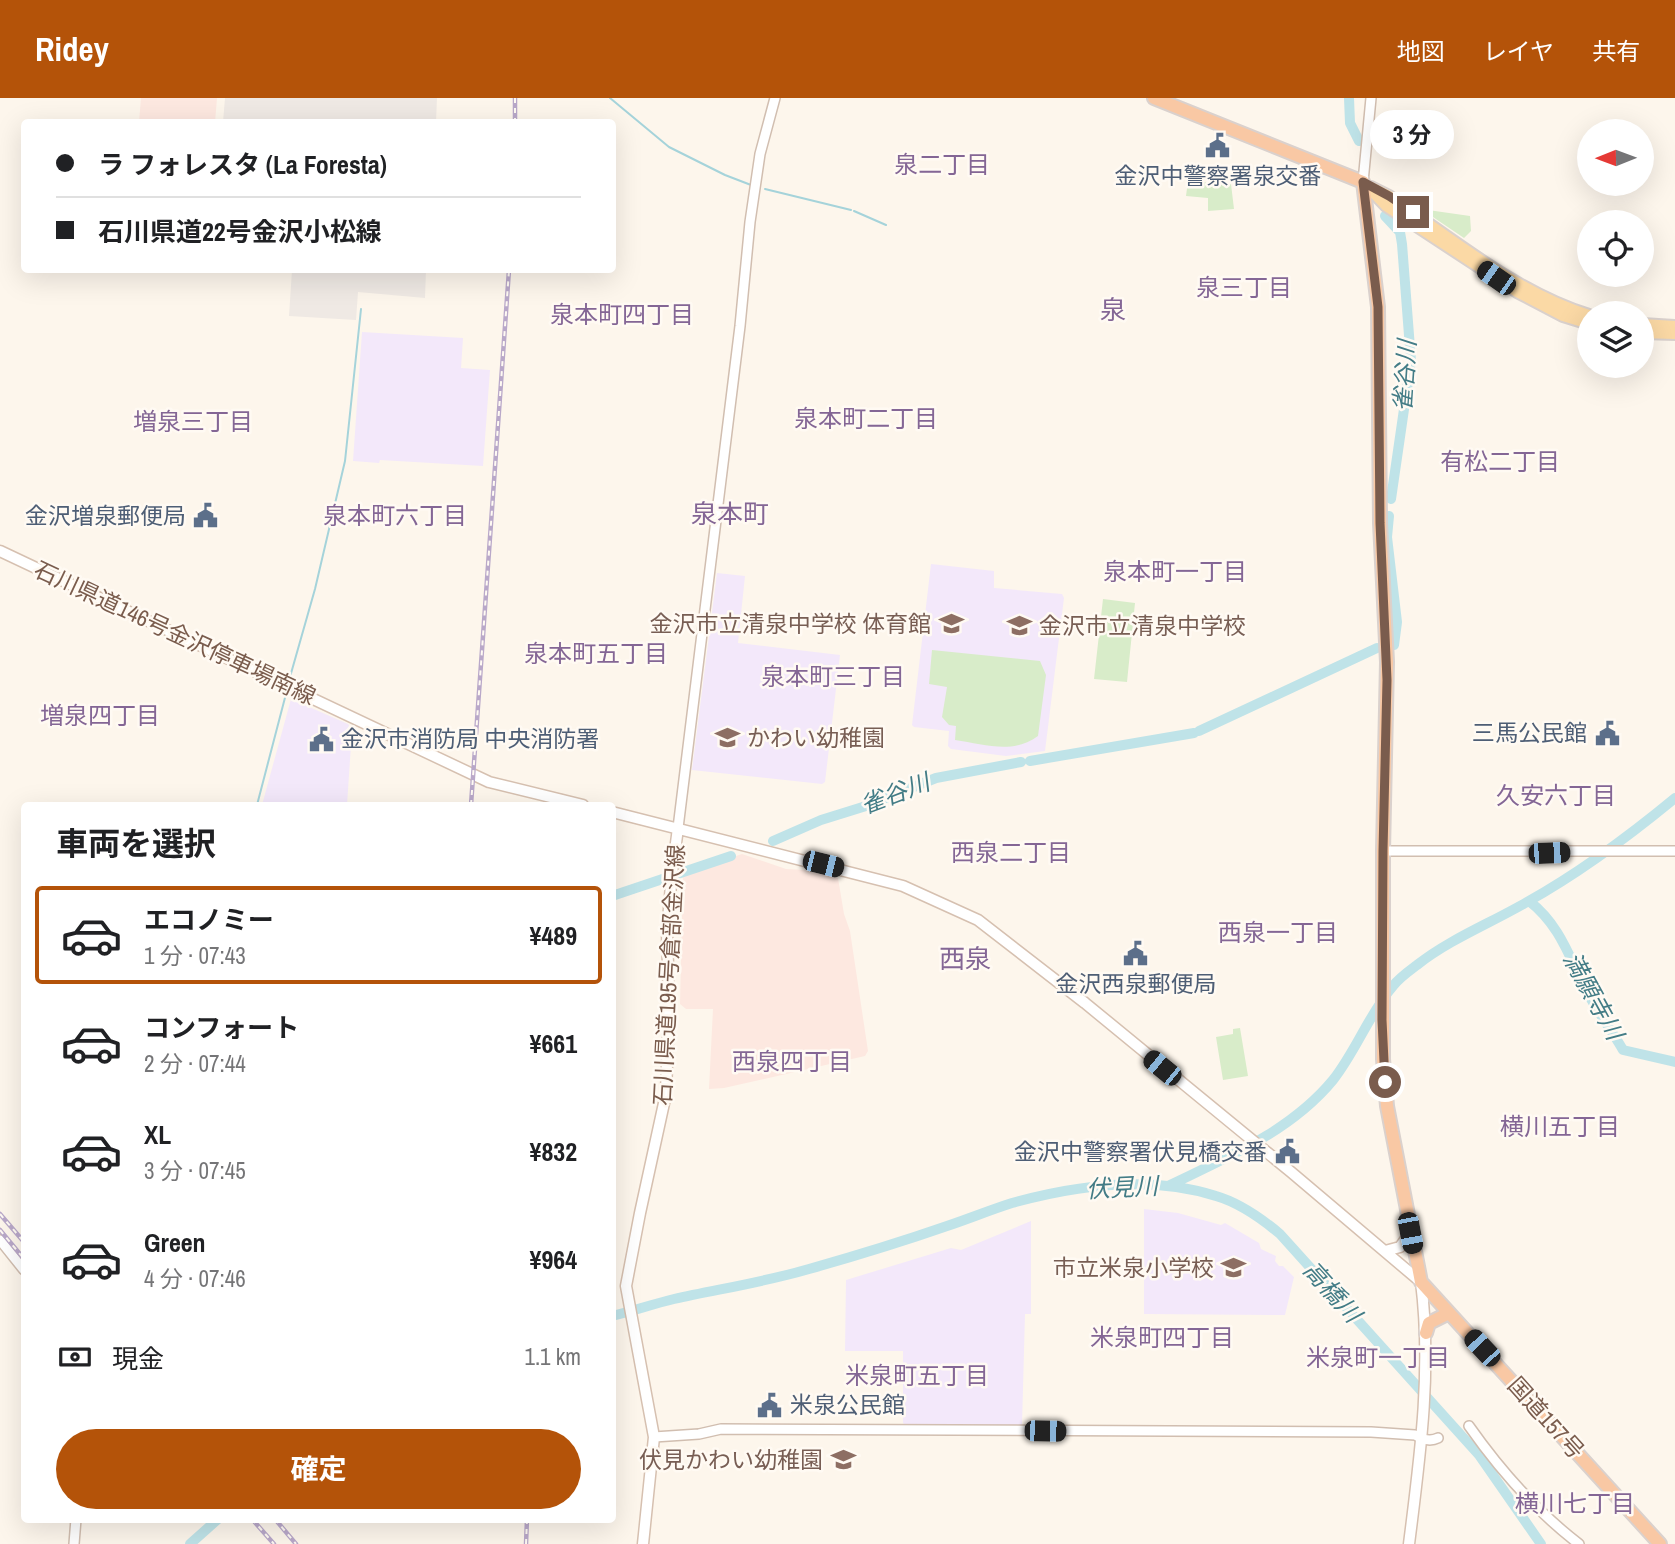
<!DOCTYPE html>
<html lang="ja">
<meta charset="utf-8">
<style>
:root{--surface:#fff;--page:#f6f6f6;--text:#202124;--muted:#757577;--line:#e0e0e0;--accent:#b45309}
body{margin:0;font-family:"Archivo Narrow","Noto Sans JP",sans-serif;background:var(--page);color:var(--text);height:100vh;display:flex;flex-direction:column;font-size:26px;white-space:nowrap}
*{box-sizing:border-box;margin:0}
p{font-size:23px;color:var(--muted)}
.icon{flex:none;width:38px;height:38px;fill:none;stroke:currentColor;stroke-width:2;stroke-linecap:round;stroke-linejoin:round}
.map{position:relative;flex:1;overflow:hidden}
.details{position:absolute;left:21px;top:704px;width:595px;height:721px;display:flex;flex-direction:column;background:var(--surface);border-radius:7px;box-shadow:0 7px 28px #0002}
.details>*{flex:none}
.top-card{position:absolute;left:21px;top:21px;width:595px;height:154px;border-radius:7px;box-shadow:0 7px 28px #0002;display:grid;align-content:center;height:154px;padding:0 35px;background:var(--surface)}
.needle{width:46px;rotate:269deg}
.fabs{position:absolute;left:1577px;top:21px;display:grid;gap:14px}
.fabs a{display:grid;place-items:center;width:77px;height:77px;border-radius:50%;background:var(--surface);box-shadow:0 7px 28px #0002;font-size:35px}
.end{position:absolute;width:32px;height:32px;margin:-16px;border:9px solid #7a5c4d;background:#fff;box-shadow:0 0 0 4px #fff}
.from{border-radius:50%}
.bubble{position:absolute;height:49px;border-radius:24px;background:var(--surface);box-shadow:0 7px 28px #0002;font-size:23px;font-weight:700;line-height:49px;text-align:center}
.car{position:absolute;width:21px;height:42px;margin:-21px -10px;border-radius:9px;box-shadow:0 0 5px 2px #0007;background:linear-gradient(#222 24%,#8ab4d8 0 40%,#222 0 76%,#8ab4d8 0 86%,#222 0)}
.top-card b{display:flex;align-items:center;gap:24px;height:66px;font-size:26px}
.top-card b+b{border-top:2px solid var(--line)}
.top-card i{width:18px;height:18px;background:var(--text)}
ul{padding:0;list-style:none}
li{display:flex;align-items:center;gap:21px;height:98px;margin:0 14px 10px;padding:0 21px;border:4px solid transparent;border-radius:7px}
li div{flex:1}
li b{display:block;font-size:26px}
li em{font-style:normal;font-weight:700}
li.on{border-color:var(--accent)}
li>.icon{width:63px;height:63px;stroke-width:1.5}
h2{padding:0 35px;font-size:32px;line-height:84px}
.pay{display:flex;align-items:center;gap:18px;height:77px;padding:0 35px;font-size:26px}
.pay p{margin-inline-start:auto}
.button{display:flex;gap:14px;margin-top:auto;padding:14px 35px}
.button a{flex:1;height:80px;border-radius:42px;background:var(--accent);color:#fff;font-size:28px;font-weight:700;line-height:80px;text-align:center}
header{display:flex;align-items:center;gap:42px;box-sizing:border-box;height:98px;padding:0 35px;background:var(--accent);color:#fff}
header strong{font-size:33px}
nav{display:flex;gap:38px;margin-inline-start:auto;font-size:24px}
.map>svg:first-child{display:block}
</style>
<header>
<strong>Ridey</strong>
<nav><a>地図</a><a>レイヤ</a><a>共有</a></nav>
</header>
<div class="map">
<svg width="1675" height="1446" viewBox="0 0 1675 1446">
<rect width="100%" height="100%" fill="#fdf6ec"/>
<path fill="#fde8e0" d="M 141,0 L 217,0 L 215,24 L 139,24 Z
M 742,756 L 786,771 L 805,772 L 838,780 L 844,816 L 850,833 L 868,953 L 865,958 L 724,990 L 709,991 L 713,911 L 686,911 L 680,906 L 683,776 Z"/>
<path fill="#efe9e4" d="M 225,0 L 437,0 L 436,24 L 223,24 Z
M 292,172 L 426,172 L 425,200 L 358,194 L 356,222 L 289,218 Z"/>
<path fill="#f3e8fa" d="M 362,234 L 463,240 L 461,270 L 490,272 L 483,368 L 380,362 L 379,365 L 353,363 Z
M 931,466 L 994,473 L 994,490 L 1062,496 L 1064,500 L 1045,653 L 1006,658 L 951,651 L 948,648 L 949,633 L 914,629 L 912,627 Z
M 717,475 L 745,478 L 738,545 L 840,557 L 825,684 L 822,686 L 692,672 Z
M 291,601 L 348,626 L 352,632 L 347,707 L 262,707 Z
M 1144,1111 L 1178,1115 L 1221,1127 L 1225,1125 L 1259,1145 L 1261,1151 L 1276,1158 L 1275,1163 L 1279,1168 L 1283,1168 L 1294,1179 L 1285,1217 L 1144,1216 Z
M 1031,1123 L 1031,1216 L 1025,1216 L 1022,1327 L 906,1327 L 903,1325 L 903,1253 L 845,1253 L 846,1182 L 951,1150 L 961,1152 Z"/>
<path fill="#d8ecc9" d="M 1188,83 L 1231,86 L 1234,111 L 1208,113 L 1208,100 L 1186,98 Z
M 1428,112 L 1470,118 L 1471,133 L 1464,140 L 1427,115 Z
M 1103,501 L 1135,505 L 1127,584 L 1094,581 Z
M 932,552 L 1040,563 L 1046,577 L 1038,638 C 1013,657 984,646 955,642 L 956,628 L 949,627 L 942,619 L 947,589 L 929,586 Z
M 1240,930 L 1248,978 L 1223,982 L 1216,939 L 1233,936 L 1233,931 Z"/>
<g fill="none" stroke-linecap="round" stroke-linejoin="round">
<path stroke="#a5d3da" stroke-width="2" d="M 610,0 L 669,49 L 725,77 L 751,87
M 765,91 L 851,112
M 854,113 L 886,127
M 288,586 L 315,491 L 345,363 L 361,211
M 257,707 L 287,592"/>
<path stroke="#bfe3e8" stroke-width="10" d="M 1349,0 L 1350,25 L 1359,43
M 1385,118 L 1400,134 L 1402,146 L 1411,263 L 1391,401
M 1389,418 L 1387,439 L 1397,524 L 1394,547
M 1199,633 L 1377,550
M 1030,663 L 1194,635
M 773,743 L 821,722 L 866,708 L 936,680 L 1021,664
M 612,798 L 731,758
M 1529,803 C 1559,826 1569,858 1585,890 C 1596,912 1611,931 1623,952 L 1675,964
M 1170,1087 C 1228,1059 1291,1033 1333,982 C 1356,953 1369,916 1393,888 C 1399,880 1409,873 1417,867 C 1450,841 1491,825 1527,804 C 1579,775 1629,738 1675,700
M 612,1218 C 633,1213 653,1206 674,1201 C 719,1191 765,1184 809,1171 C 855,1158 901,1144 947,1128 C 968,1121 990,1112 1012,1105 C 1077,1087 1151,1077 1216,1098 C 1240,1105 1261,1120 1280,1136 L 1479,1357 L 1541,1446
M 190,1446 L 218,1421"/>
<defs>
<path id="tertiary" d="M 1363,84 L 1371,0
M 678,730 L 740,228 L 750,124 L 760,56 L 775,0
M 1383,753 L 1675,753
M 0,1142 L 24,1172
M 1469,1328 C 1500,1372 1536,1413 1579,1446
M 654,1339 L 699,1336 L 721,1331 L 1371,1334 L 1415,1337 C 1423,1342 1430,1344 1438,1340
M 74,1446 L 76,1421"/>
<path id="secondary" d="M 0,453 L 489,684 L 583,707
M 612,714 L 903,788 L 978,822 L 1085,905 L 1291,1074 L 1421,1184 C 1432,1272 1420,1359 1409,1446
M 1385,1153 L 1400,1149 L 1410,1135
M 643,1446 L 654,1339 L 626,1188 L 640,1115 L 666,996 L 669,904 L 667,834 L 672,775 L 678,730"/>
<path id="primary" d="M 1363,84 L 1386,108 L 1517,194 L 1563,218 L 1589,226
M 1371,89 L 1389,98 C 1451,140 1517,195 1589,217
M 1642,226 L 1675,228
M 1642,235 L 1675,236"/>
<path id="trunk" d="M 1154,0 L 1363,84 L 1378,209 L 1380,425 L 1387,564 L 1383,753 L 1383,961 L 1387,1008 L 1421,1184 L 1660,1446
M 1426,1235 L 1429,1225 L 1449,1215"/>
</defs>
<use href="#tertiary" stroke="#d1beb0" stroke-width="12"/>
<use href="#secondary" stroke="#d6c0b0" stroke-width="13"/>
<use href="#primary" stroke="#dad1cd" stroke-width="14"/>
<use href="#trunk" stroke="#dad1cd" stroke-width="16"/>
<use href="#tertiary" stroke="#fff" stroke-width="9"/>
<use href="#secondary" stroke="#fff" stroke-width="10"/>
<use href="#primary" stroke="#fbd9a5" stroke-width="10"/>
<use href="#trunk" stroke="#f9c8a4" stroke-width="12"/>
<defs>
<path id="rail" d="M 515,0 L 515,24
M 471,707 L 509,172
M 0,1116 L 24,1144
M 0,1132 L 24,1161
M 252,1421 L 274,1446
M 275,1421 L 296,1446
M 526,1446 L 527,1421"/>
</defs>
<use href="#rail" stroke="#b9a8c9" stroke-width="4.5"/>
<use href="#rail" stroke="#fffaf3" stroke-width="2" stroke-dasharray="5" stroke-linecap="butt"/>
</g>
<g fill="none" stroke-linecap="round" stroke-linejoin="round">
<path stroke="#7a5c4d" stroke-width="9" d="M 1385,984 L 1382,922 L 1383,753 L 1387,582 L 1380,425 L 1378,209 L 1363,84 L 1389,98 L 1413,114"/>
</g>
<defs>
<symbol id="civic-bare" viewBox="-9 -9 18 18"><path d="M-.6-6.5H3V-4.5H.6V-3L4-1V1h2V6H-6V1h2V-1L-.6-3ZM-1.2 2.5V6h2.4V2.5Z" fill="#5c6f8a" stroke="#fffaf3" stroke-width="2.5" paint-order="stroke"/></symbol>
<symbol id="school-bare" viewBox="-9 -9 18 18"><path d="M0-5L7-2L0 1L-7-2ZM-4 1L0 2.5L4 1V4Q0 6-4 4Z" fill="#8d6e63" stroke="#fffaf3" stroke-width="2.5" paint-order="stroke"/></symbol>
</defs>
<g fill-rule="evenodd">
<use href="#civic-bare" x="1200" y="30" width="35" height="35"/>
<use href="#civic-bare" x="188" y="400" width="35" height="35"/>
<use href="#school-bare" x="934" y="508" width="35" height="35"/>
<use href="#school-bare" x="1002" y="510" width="35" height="35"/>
<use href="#civic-bare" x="1590" y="618" width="35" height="35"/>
<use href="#school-bare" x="710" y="622" width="35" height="35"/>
<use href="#civic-bare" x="304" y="624" width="35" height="35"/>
<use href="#civic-bare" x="1118" y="838" width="35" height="35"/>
<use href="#civic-bare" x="1270" y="1036" width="35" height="35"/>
<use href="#school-bare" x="1216" y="1152" width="35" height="35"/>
<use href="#civic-bare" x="752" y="1290" width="35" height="35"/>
<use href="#school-bare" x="826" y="1344" width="35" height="35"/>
</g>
<g text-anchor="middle" stroke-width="5" stroke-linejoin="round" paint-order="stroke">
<g font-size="23" fill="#4e5e75" stroke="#fffaf3" text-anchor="end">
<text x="1218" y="86" text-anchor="middle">金沢中警察署泉交番</text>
<text x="186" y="426">金沢増泉郵便局</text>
<text x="1587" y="643">三馬公民館</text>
<text x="341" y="649" text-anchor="start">金沢市消防局 中央消防署</text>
<text x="1136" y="894" text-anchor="middle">金沢西泉郵便局</text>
<text x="1267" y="1062">金沢中警察署伏見橋交番</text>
<text x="790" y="1315" text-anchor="start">米泉公民館</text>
</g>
<g font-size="23" fill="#785e54" stroke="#fffaf3" text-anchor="end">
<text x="931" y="534">金沢市立清泉中学校 体育館</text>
<text x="1039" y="536" text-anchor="start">金沢市立清泉中学校</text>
<text x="747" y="648" text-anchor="start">かわい幼稚園</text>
<text x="1214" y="1178">市立米泉小学校</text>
<text x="823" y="1370">伏見かわい幼稚園</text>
</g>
<g font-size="23" fill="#7a5c4d" stroke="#fffaf3">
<text transform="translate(175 535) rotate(25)" y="8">石川県道146号金沢停車場南線</text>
<text transform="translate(669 877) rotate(-87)" y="8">石川県道195号倉部金沢線</text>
<text transform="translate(1546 1320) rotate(48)" y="8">国道157号</text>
</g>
<g font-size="24" fill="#846695" stroke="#fffaf3">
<text x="942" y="75">泉二丁目</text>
<text x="1244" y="198">泉三丁目</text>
<text x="622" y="225">泉本町四丁目</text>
<text x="866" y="329">泉本町二丁目</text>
<text x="193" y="332">増泉三丁目</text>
<text x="1500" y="372">有松二丁目</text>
<text x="395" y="426">泉本町六丁目</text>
<text x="1175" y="482">泉本町一丁目</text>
<text x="596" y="564">泉本町五丁目</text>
<text x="833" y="587">泉本町三丁目</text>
<text x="100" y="626">増泉四丁目</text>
<text x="1556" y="706">久安六丁目</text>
<text x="1011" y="763">西泉二丁目</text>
<text x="1278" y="843">西泉一丁目</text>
<text x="792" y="972">西泉四丁目</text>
<text x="1560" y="1037">横川五丁目</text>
<text x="1162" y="1248">米泉町四丁目</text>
<text x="1378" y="1268">米泉町一丁目</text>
<text x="917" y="1286">米泉町五丁目</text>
<text x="1575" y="1414">横川七丁目</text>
</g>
<g font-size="24" font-style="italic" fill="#437c86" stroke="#fffaf3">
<text transform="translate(1405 278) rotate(-86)" y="8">雀谷川</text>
<text transform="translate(895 696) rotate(-21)" y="8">雀谷川</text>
<text transform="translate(1593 898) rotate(61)" y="8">満願寺川</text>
<text transform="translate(1122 1090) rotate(-3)" y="8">伏見川</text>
<text transform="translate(1332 1194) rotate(48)" y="8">高橋川</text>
</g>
<g font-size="26" fill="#846695" stroke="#fffaf3">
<text x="1113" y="221">泉</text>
<text x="730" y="425">泉本町</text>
<text x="965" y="870">西泉</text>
</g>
</g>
</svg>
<div class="fabs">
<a><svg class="needle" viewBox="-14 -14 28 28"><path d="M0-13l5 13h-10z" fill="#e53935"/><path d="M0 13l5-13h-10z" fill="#757577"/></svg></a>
<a><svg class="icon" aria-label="locate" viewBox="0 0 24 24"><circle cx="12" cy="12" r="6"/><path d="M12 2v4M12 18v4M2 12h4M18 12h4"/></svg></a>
<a><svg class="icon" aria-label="layers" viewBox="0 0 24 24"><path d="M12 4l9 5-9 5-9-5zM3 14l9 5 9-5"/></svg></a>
</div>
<i class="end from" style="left:1385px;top:984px"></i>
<i class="end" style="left:1413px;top:114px"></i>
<div class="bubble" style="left:1370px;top:12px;width:84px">3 分</div>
<i class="car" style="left:1496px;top:180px;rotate:305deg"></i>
<i class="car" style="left:1549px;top:755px;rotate:88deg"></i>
<i class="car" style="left:823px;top:766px;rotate:104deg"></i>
<i class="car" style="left:1162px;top:970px;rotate:309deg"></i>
<i class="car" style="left:1410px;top:1135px;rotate:169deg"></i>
<i class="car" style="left:1482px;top:1250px;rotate:317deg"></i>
<i class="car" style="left:1045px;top:1333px;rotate:91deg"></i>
<div class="top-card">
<b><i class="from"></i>ラ フォレスタ (La Foresta)</b>
<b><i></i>石川県道22号金沢小松線</b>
</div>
<section class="details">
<h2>車両を選択</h2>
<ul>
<li class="on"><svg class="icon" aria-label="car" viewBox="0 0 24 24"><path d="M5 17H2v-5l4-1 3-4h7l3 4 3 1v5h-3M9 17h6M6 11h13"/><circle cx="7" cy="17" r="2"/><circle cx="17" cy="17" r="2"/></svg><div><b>エコノミー</b><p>1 分 · 07:43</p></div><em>¥489</em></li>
<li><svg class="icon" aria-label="car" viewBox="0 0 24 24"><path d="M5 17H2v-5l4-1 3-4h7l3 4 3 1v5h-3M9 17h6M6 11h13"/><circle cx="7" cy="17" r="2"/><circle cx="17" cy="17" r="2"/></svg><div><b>コンフォート</b><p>2 分 · 07:44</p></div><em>¥661</em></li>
<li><svg class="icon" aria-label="car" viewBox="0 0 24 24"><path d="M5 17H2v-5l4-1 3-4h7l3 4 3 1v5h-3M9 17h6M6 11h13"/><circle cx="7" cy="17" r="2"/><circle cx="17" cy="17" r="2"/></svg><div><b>XL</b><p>3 分 · 07:45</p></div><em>¥832</em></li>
<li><svg class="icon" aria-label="car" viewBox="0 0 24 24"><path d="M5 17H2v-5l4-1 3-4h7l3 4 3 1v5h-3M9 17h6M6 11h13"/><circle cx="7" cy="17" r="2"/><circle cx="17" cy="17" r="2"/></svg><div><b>Green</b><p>4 分 · 07:46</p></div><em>¥964</em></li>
</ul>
<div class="pay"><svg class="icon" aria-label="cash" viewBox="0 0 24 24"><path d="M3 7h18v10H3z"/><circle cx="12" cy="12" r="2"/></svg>現金<p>1.1 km</p></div>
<div class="button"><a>確定</a></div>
</section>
</div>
